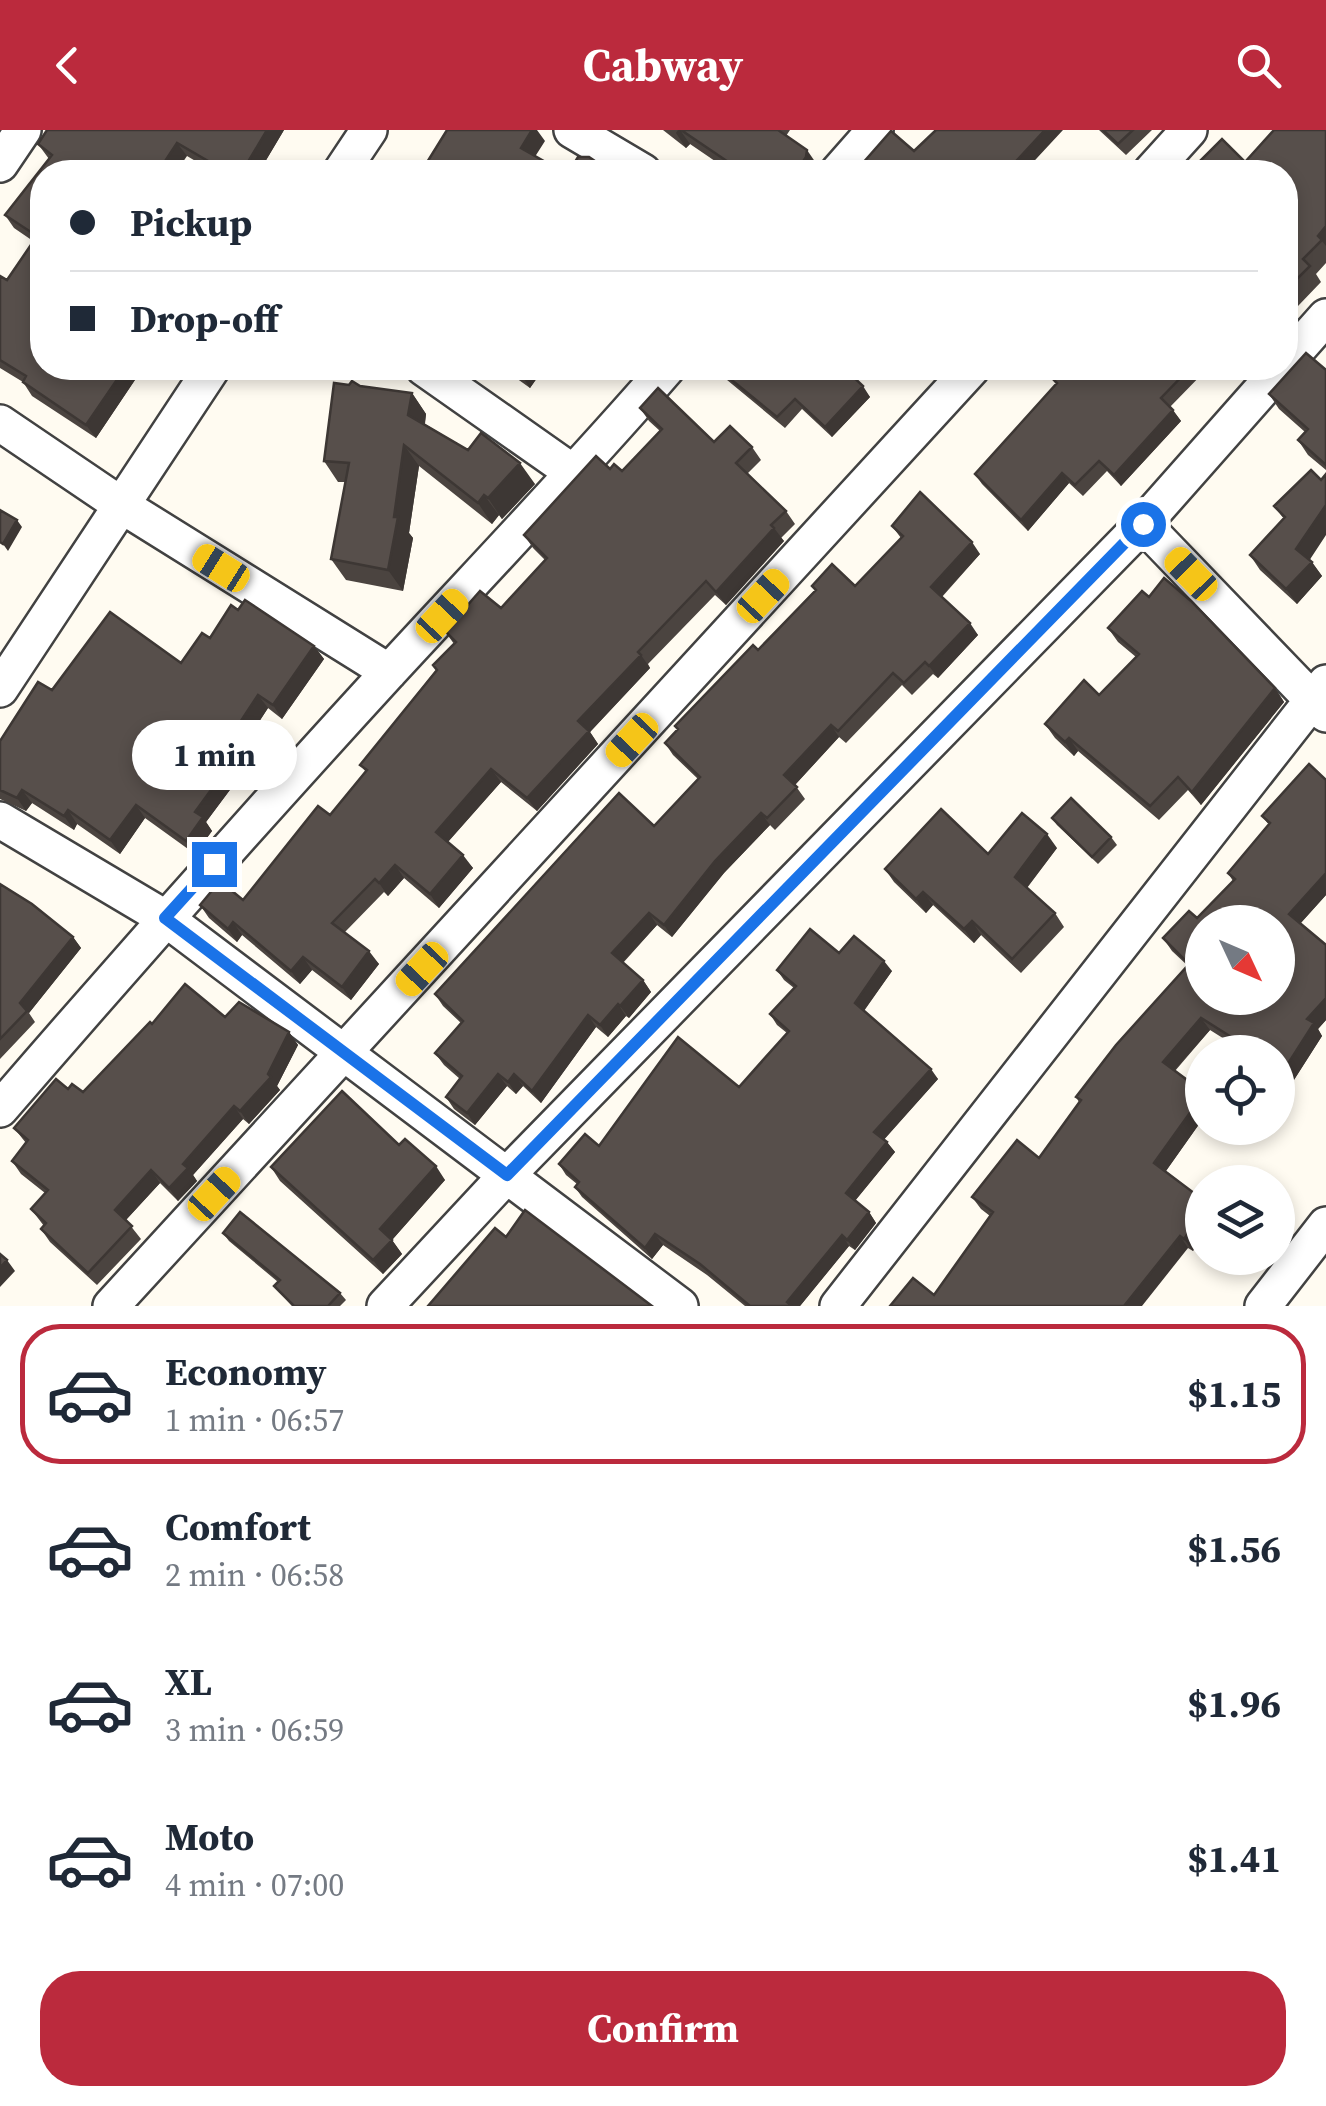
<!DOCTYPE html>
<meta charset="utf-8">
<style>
:root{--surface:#fff;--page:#f2f2f3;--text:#1f2937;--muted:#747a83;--line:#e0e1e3;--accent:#bb2a3d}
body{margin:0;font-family:"Source Serif 4",serif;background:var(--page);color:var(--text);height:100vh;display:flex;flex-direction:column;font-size:38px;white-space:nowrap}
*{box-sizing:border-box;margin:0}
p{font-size:32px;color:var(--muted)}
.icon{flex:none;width:55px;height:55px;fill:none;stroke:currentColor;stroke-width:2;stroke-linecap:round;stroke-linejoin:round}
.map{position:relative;height:1176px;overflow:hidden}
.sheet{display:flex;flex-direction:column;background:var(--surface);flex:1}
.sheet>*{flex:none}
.guide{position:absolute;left:30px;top:30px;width:1268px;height:220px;border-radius:40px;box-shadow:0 5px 15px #0003;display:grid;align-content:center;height:220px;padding:0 40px;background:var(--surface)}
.needle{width:65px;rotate:134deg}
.fabs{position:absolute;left:1185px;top:775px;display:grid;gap:20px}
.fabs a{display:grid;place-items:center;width:110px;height:110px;border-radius:50%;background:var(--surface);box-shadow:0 5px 15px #0003;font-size:50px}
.end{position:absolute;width:45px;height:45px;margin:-22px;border:12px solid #1a73e8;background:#fff;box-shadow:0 0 0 5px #fff}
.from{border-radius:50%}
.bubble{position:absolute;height:70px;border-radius:35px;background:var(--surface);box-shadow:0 5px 15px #0003;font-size:32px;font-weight:700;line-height:70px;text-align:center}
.car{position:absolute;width:30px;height:60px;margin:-30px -15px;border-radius:12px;box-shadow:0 0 8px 2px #0007;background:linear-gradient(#f5c518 24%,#345 0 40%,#f5c518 0 76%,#345 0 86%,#f5c518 0)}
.guide b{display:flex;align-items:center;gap:35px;height:95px;font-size:38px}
.guide b+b{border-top:2px solid var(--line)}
.guide i{width:25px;height:25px;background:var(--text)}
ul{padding:18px 0 0;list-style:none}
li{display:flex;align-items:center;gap:30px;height:140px;margin:0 20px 15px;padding:0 20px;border:5px solid transparent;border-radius:40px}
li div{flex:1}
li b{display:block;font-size:38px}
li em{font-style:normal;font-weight:700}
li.active{border-color:var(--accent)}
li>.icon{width:90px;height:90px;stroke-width:1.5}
.action{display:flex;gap:20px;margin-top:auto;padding:20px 40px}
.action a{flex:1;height:115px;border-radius:40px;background:var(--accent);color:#fff;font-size:40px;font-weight:700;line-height:115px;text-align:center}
header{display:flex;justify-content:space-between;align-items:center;height:130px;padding:0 40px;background:var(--accent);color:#fff;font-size:45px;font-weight:700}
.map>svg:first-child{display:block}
</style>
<header><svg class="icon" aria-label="back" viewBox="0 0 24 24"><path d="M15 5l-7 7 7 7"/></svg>Cabway<svg class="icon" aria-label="search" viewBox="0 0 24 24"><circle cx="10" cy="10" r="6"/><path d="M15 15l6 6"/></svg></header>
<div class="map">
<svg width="1326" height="1176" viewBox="0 0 1326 1176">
<rect width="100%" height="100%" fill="#fffbf1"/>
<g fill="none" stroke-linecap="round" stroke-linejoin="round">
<defs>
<path id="minor" d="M 572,0 L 643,42
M 0,34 L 23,0
M 341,42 L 369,0
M 838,42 L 875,0
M 1151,42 L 1189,0
M 1285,233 L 1326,187
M 424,238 L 575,344
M 0,293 L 121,375 L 389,542
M 1143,394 L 1326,584
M 0,559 L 212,238
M 0,690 L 165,788 L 680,1176
M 0,979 C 127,832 256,687 387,544 C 481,442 577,342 667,238
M 111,1176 L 972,238
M 385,1176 L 507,1045 L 1143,394 L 1281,238
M 838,1176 L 1326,553
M 1263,1176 L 1326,1095"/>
</defs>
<use href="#minor" stroke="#424242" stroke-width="40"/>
<use href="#minor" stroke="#fff" stroke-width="35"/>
</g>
<path fill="#4b4440" d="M 284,0 L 259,42 L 214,42 L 187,26 L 42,42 L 143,238 L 96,308 L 32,266 L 23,252 L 0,238 L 0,146 L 7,150 L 33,111 L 14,98 L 5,85 L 49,29 L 38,14 Z
M 663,0 L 790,0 L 786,6 L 818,36 L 817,42 L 731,42 L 690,14 L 686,18 Z
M 1099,0 L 1152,0 L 1126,25 Z
M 1326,0 L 1326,133 L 1316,144 L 1321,152 L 1298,176 L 1285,164 L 1285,42 L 1245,32 Z
M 502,238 L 544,238 L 530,258 Z
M 716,238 L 844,238 L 870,267 L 832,307 L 802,279 L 785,298 L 721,245 Z
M 1058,238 L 1208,238 L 1170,277 L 1181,291 L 1121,356 L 1107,341 L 1083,366 L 1069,353 L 1028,401 L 982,354 L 975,344 L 1056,254 L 1050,246 Z
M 1326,240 L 1326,340 L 1308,325 L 1298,310 L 1305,302 L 1279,279 L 1269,264 Z
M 360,256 L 412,263 L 426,284 L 425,294 L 468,320 L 535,354 L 502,389 L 499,385 L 492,394 L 419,336 L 409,403 L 413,408 L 403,461 L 346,450 L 331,429 L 346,352 L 338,352 L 324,331 Z
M 640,278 L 714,312 L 752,317 L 761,330 L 747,344 L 786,381 L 795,394 L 781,408 L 784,411 L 726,475 L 715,465 L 648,534 L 650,538 L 590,602 L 598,614 L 537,681 L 501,652 L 448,712 L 473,738 L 439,778 L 404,748 L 388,766 L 384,762 L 345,802 L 379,834 L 351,870 L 312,840 L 300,854 L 242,805 L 237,812 L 209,788 L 200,775 L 243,770 L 330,685 L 366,642 L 360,635 L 436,540 L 433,535 L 454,514 L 445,501 L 501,478 L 545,430 L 533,418 L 524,405 L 610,339 L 622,341 L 660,301 L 649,291 Z
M 1321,350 L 1310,430 L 1322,446 L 1297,474 L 1260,440 L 1250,425 L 1284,389 L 1274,376 Z
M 892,396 L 980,424 L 942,467 L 978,505 L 938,548 L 933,544 L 912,565 L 902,555 L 846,613 L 839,607 L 795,655 L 805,669 L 775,700 L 770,695 L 724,743 L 672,807 L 657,795 L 623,833 L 643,850 L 651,862 L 629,888 L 626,886 L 608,907 L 596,897 L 541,973 L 523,956 L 516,964 L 507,956 L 475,995 L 454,979 L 446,967 L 460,949 L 444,935 L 435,923 L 461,893 L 443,876 L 435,864 L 654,696 L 698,649 L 673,625 L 665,613 L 678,600 L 675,596 L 758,520 L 815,460 L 812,456 L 855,456 L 901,408 Z
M 238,480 L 314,516 L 324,529 L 282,589 L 268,578 L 238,624 L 247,637 L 206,692 L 212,701 L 195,724 L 145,688 L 120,724 L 77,694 L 74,700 L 32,673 L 26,681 L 0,669 L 0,611 L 52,560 L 181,533 L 210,508 Z
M 1108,498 L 1275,558 L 1284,572 L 1201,675 L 1188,660 L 1159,690 L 1078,621 L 1074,626 L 1055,608 L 1045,594 L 1099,565 L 1136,527 L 1118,512 Z
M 1309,634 L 1326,765 L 1300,794 L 1326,815 L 1326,890 L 1318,899 L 1322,906 L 1292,953 L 1278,943 L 1278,922 L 1245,922 L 1210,900 L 1175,941 L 1202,961 L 1202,990 L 1166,1041 L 1202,1069 L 1202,1113 L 1199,1111 L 1193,1121 L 1188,1118 L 934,1165 L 990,1086 L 981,1079 L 972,1067 L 1039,1028 L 1079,972 L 1076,967 L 1188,836 L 1172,821 L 1163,808 L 1197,788 L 1233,751 L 1228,743 L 1269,695 L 1262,686 Z
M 1052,688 L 1111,707 L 1117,715 L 1098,734 L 1057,695 Z
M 1057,718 L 1027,758 L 1055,783 L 1064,797 L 1021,843 L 981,805 L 974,813 L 933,775 L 926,783 L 894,752 L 885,739 L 988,724 Z
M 0,754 L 73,807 L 81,818 L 29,883 L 35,892 L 0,929 Z
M 839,823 L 892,841 L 864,881 L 938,949 L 884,1009 L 895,1022 L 855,1071 L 869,1082 L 876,1093 L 855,1120 L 849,1116 L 800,1176 L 745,1176 L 707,1145 L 663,1115 L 652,1129 L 582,1067 L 575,1057 L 577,1054 L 566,1045 L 559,1034 L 739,957 L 787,903 L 777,895 L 770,884 L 794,858 L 784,850 L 777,840 Z
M 225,887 L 289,902 L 298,915 L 277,956 L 280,960 L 249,994 L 243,989 L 193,1045 L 197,1051 L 178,1071 L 160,1053 L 126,1090 L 141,1109 L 97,1155 L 50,1112 L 41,1099 L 44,1096 L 31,1079 L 45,1063 L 21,1044 L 12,1031 L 26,1013 L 14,998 L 68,959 L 83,962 L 152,894 Z
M 399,1015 L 445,1050 L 392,1110 L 402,1124 L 383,1144 L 280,1051 L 271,1037 Z
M 223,1103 L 340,1163 L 346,1170 L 340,1176 L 292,1176 L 274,1156 L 278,1152 L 229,1111 Z"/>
<path fill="#3d3734" d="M 267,0 L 284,0 L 259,42 L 242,42 Z
M 532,0 L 537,0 L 545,11 L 531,33 L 521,18 Z
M 678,0 L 680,0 L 690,14 L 686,18 L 676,3 Z
M 1045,0 L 1063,0 L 1024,42 L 1006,42 Z
M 177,13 L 187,26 L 176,42 L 158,42 Z
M 807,20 L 818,36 L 817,42 L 796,42 Z
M 1326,96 L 1326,116 L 1318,106 Z
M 125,238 L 143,238 L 96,308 L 86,295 Z
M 524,238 L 544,238 L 530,258 L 520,243 Z
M 863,256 L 870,267 L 832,307 L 825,297 Z
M 412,263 L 426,284 L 423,306 L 408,285 Z
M 1173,280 L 1181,291 L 1121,356 L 1114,345 Z
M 404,315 L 419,336 L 409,403 L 413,408 L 403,461 L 388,440 Z
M 520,333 L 535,354 L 502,389 L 488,368 Z
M 1062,343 L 1069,353 L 1028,401 L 1021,390 Z
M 484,365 L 499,385 L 492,394 L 478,373 Z
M 1326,375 L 1326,405 L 1307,434 L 1296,419 Z
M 17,390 L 22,397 L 8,421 L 3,414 Z
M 774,398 L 784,411 L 726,475 L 716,462 Z
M 972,412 L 980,424 L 939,469 L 931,457 Z
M 1312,432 L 1322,446 L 1297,474 L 1286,459 Z
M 970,493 L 978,505 L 938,548 L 929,536 Z
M 314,516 L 324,529 L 282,589 L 273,575 Z
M 641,525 L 650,538 L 590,602 L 598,614 L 537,681 L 527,668 L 578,591 Z
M 1275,558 L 1284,572 L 1201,675 L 1192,662 Z
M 258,565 L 268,578 L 238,624 L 247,637 L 206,692 L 212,701 L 195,724 L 186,711 L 195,682 L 225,615 Z
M 831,595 L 839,607 L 793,657 L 784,645 Z
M 1069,608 L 1078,621 L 1074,626 L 1065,612 Z
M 491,639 L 501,652 L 445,715 L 436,702 Z
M 22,660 L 32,673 L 26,681 L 17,668 Z
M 136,675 L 145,688 L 120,724 L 110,710 Z
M 68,680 L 77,694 L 74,700 L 64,686 Z
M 761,683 L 770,695 L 724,743 L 672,807 L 664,795 L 715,731 Z
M 1047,704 L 1057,718 L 1025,760 L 1015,747 Z
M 463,725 L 473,738 L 439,778 L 430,764 Z
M 395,735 L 404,748 L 388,766 L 379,753 Z
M 1326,743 L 1326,765 L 1297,797 L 1289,784 Z
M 923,762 L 933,775 L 926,783 L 916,769 Z
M 649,783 L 657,795 L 620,835 L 612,823 Z
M 972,791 L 981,805 L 974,813 L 964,799 Z
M 233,792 L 242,805 L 237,812 L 228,799 Z
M 73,807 L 81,818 L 29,883 L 20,873 Z
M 369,821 L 379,834 L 351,870 L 342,857 Z
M 303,827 L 312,840 L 300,854 L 291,841 Z
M 884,831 L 892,841 L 862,883 L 855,873 Z
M 643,850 L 651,862 L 629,888 L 620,876 Z
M 1326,868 L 1326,890 L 1318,899 L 1322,906 L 1292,953 L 1284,940 L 1307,889 Z
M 618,874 L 626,886 L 608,907 L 600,895 Z
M 588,885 L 596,897 L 541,973 L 532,961 Z
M 1201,888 L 1210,900 L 1171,944 L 1163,932 Z
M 289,902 L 298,915 L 277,956 L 280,960 L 249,994 L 240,981 L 268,944 Z
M 931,939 L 938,949 L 882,1012 L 874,1002 Z
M 498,944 L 507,956 L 475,995 L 467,983 Z
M 514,944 L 523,956 L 516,964 L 508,952 Z
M 1202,966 L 1202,990 L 1163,1045 L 1154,1033 Z
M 234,976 L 243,989 L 193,1045 L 197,1051 L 178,1071 L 169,1058 L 183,1034 Z
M 887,1012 L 895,1022 L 853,1073 L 846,1063 Z
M 436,1036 L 445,1050 L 392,1110 L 402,1124 L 383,1144 L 373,1130 L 380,1099 Z
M 151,1040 L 160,1053 L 124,1092 L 115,1080 Z
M 869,1082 L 876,1093 L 855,1120 L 847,1110 Z
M 1202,1086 L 1202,1113 L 1193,1100 Z
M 1191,1099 L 1199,1111 L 1193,1121 L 1184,1109 Z
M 655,1104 L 663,1115 L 652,1129 L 645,1118 Z
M 842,1105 L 849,1116 L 800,1176 L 790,1176 L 787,1172 Z
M 1180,1106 L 1188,1118 L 1142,1176 L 1124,1176 Z
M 7,1130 L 15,1141 L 0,1157 L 0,1138 Z"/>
<path fill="#574f4b" stroke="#3d3734" stroke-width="2.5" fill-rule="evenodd" d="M 47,0 L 267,0 L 242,42 L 227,42 L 177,13 L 158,42 L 42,42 L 42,238 L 125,238 L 86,295 L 23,252 L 26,246 L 0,230 L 0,146 L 7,150 L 37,106 L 5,85 L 52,25 L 38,14 Z
M 447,0 L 532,0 L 521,18 L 563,42 L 421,42 Z
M 681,0 L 778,0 L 807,20 L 806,27 L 796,42 L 743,42 Z
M 936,0 L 1045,0 L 1006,42 L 855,42 L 891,1 L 914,21 Z
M 1103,0 L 1133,0 L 1118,14 Z
M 1274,0 L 1326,0 L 1326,96 L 1318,106 L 1322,110 L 1303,129 L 1310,136 L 1286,160 L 1285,42 L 1189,42 L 1222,9 L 1245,32 Z
M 578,27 L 589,27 L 611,42 L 569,42 Z
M 1306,223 L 1326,240 L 1326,335 L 1298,310 L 1308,299 L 1269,264 Z
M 512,238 L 524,238 L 520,243 Z
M 717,238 L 844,238 L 863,256 L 825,297 L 795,269 L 777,287 Z
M 1058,238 L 1190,238 L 1161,268 L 1173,280 L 1114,345 L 1099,331 L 1075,355 L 1062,343 L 1021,390 L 975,344 L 1057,253 L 1050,246 Z
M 352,251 L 360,256 L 412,263 L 408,285 L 468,320 L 481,303 L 520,333 L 488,368 L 484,365 L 478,373 L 404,315 L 394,387 L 398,387 L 388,440 L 331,429 L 349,333 L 324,331 L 334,253 L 349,255 Z
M 658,258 L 714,312 L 730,296 L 752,317 L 736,333 L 786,381 L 771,395 L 774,398 L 716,462 L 706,451 L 638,522 L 641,525 L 578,591 L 589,601 L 527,668 L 491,639 L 436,702 L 463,725 L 430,764 L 395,735 L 379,753 L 375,749 L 332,793 L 369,821 L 342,857 L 303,827 L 291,841 L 233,792 L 228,799 L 200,775 L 220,751 L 243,770 L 318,676 L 330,685 L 367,640 L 360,635 L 437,540 L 433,535 L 456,512 L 445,501 L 480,461 L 501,478 L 547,428 L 524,405 L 596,326 L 610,339 L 614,334 L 622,341 L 662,299 L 640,278 Z
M 1311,340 L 1321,350 L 1326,344 L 1326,375 L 1296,419 L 1312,432 L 1286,459 L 1250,425 L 1285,387 L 1274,376 Z
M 920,362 L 972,412 L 931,457 L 970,493 L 929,536 L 925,532 L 904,553 L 893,543 L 838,601 L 831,595 L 784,645 L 797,657 L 767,688 L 761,683 L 715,731 L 664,795 L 649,783 L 612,823 L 643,850 L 620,876 L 618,874 L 600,895 L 588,885 L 532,961 L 514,944 L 508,952 L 498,944 L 467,983 L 446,967 L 462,946 L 435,923 L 463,891 L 435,864 L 619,663 L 654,696 L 700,647 L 665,613 L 678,599 L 675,596 L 753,515 L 758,520 L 816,460 L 812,456 L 832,434 L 855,456 L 903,406 L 892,396 Z
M 0,380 L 17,390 L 3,414 L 0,412 Z
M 1164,448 L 1191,471 L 1275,558 L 1192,662 L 1178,647 L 1150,676 L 1069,608 L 1065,612 L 1045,594 L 1084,550 L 1099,565 L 1139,524 L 1108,498 L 1142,461 L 1149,467 Z
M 245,470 L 314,516 L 273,575 L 258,565 L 225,615 L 238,623 L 195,682 L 203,687 L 186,711 L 136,675 L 110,710 L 68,680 L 64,686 L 22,660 L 17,668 L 0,660 L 0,611 L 38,552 L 52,560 L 110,482 L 181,533 L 202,503 L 210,508 L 231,475 L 238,480 Z
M 1309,634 L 1326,650 L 1326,743 L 1289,784 L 1326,815 L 1326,868 L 1307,889 L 1314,893 L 1284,940 L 1278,937 L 1278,922 L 1255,922 L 1201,888 L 1163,932 L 1202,961 L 1202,966 L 1154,1033 L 1202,1069 L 1202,1086 L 1193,1100 L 1191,1099 L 1184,1109 L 1180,1106 L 1124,1176 L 890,1176 L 913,1148 L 934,1165 L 993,1082 L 972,1067 L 1017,1010 L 1039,1028 L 1081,970 L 1076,967 L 1116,915 L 1189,834 L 1163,808 L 1189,781 L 1197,788 L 1235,749 L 1228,743 L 1270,693 L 1262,686 ZM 1202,792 L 1278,792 L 1278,868 L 1202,868 Z
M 1071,668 L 1111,707 L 1092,727 L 1052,688 Z
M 941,679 L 988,724 L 1022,683 L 1047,704 L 1015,747 L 1055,783 L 1012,829 L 972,791 L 964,799 L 923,762 L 916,769 L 885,739 Z
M 0,754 L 32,774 L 73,807 L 20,873 L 27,881 L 0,909 Z
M 810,799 L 839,823 L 854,806 L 884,831 L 855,873 L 931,939 L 874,1002 L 887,1012 L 846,1063 L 869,1082 L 847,1110 L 842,1105 L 787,1172 L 792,1176 L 750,1176 L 700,1134 L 655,1104 L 645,1118 L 575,1057 L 579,1052 L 559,1034 L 585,1004 L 599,1016 L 678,907 L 739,957 L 789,901 L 770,884 L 796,856 L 777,840 Z
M 185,854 L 225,887 L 239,872 L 289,902 L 268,944 L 271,947 L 240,981 L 234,976 L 183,1034 L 188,1038 L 169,1058 L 151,1040 L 115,1080 L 132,1096 L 88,1143 L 41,1099 L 46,1093 L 31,1079 L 48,1060 L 12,1031 L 28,1010 L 14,998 L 56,949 L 68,959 L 72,954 L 83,962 L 150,892 L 152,894 Z
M 342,961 L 399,1015 L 405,1009 L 436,1036 L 380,1099 L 392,1110 L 373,1130 L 271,1037 Z
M 525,1080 L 652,1176 L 428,1176 L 495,1098 L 506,1107 Z
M 240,1082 L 340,1163 L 328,1176 L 294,1176 L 274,1156 L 280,1150 L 223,1103 Z
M 0,1124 L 7,1130 L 0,1138 Z"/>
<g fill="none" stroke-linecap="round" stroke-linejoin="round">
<path stroke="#1a73e8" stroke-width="12" d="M 214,734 L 165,788 L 507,1045 L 1143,394"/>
</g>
</svg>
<div class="fabs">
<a><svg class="needle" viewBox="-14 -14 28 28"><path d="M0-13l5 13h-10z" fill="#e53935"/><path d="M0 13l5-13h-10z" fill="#747a83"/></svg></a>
<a><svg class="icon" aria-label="locate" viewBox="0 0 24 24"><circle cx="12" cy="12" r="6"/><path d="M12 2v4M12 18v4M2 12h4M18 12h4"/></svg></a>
<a><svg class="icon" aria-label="layers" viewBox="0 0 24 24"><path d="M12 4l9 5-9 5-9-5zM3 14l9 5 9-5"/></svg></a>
</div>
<i class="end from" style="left:1143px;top:394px"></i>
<i class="end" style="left:214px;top:734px"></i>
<div class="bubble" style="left:132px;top:590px;width:165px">1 min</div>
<i class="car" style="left:221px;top:438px;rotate:302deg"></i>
<i class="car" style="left:1191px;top:444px;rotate:316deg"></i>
<i class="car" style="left:763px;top:466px;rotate:43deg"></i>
<i class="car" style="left:442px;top:486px;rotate:43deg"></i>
<i class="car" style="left:632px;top:610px;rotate:223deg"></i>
<i class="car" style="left:422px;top:839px;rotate:223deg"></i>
<i class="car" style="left:214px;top:1064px;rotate:43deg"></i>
<div class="guide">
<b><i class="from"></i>Pickup</b>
<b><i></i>Drop-off</b>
</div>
</div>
<section class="sheet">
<ul>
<li class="active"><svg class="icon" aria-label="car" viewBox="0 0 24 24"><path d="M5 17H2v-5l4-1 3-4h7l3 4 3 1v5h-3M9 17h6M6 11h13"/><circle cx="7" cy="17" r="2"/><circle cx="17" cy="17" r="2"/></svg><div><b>Economy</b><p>1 min · 06:57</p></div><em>$1.15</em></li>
<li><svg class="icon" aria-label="car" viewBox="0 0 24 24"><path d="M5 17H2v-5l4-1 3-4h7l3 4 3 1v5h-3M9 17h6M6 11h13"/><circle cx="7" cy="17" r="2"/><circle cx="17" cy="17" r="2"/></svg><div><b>Comfort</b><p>2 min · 06:58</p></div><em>$1.56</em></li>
<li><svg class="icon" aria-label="car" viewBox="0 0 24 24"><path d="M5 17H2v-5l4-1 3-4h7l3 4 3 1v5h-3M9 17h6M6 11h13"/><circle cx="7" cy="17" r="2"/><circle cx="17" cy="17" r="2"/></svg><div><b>XL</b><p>3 min · 06:59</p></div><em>$1.96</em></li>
<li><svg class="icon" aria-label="car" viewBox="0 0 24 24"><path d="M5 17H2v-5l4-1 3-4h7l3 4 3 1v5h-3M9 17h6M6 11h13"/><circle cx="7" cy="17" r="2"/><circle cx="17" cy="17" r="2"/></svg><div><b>Moto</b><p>4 min · 07:00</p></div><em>$1.41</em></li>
</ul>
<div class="action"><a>Confirm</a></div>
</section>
